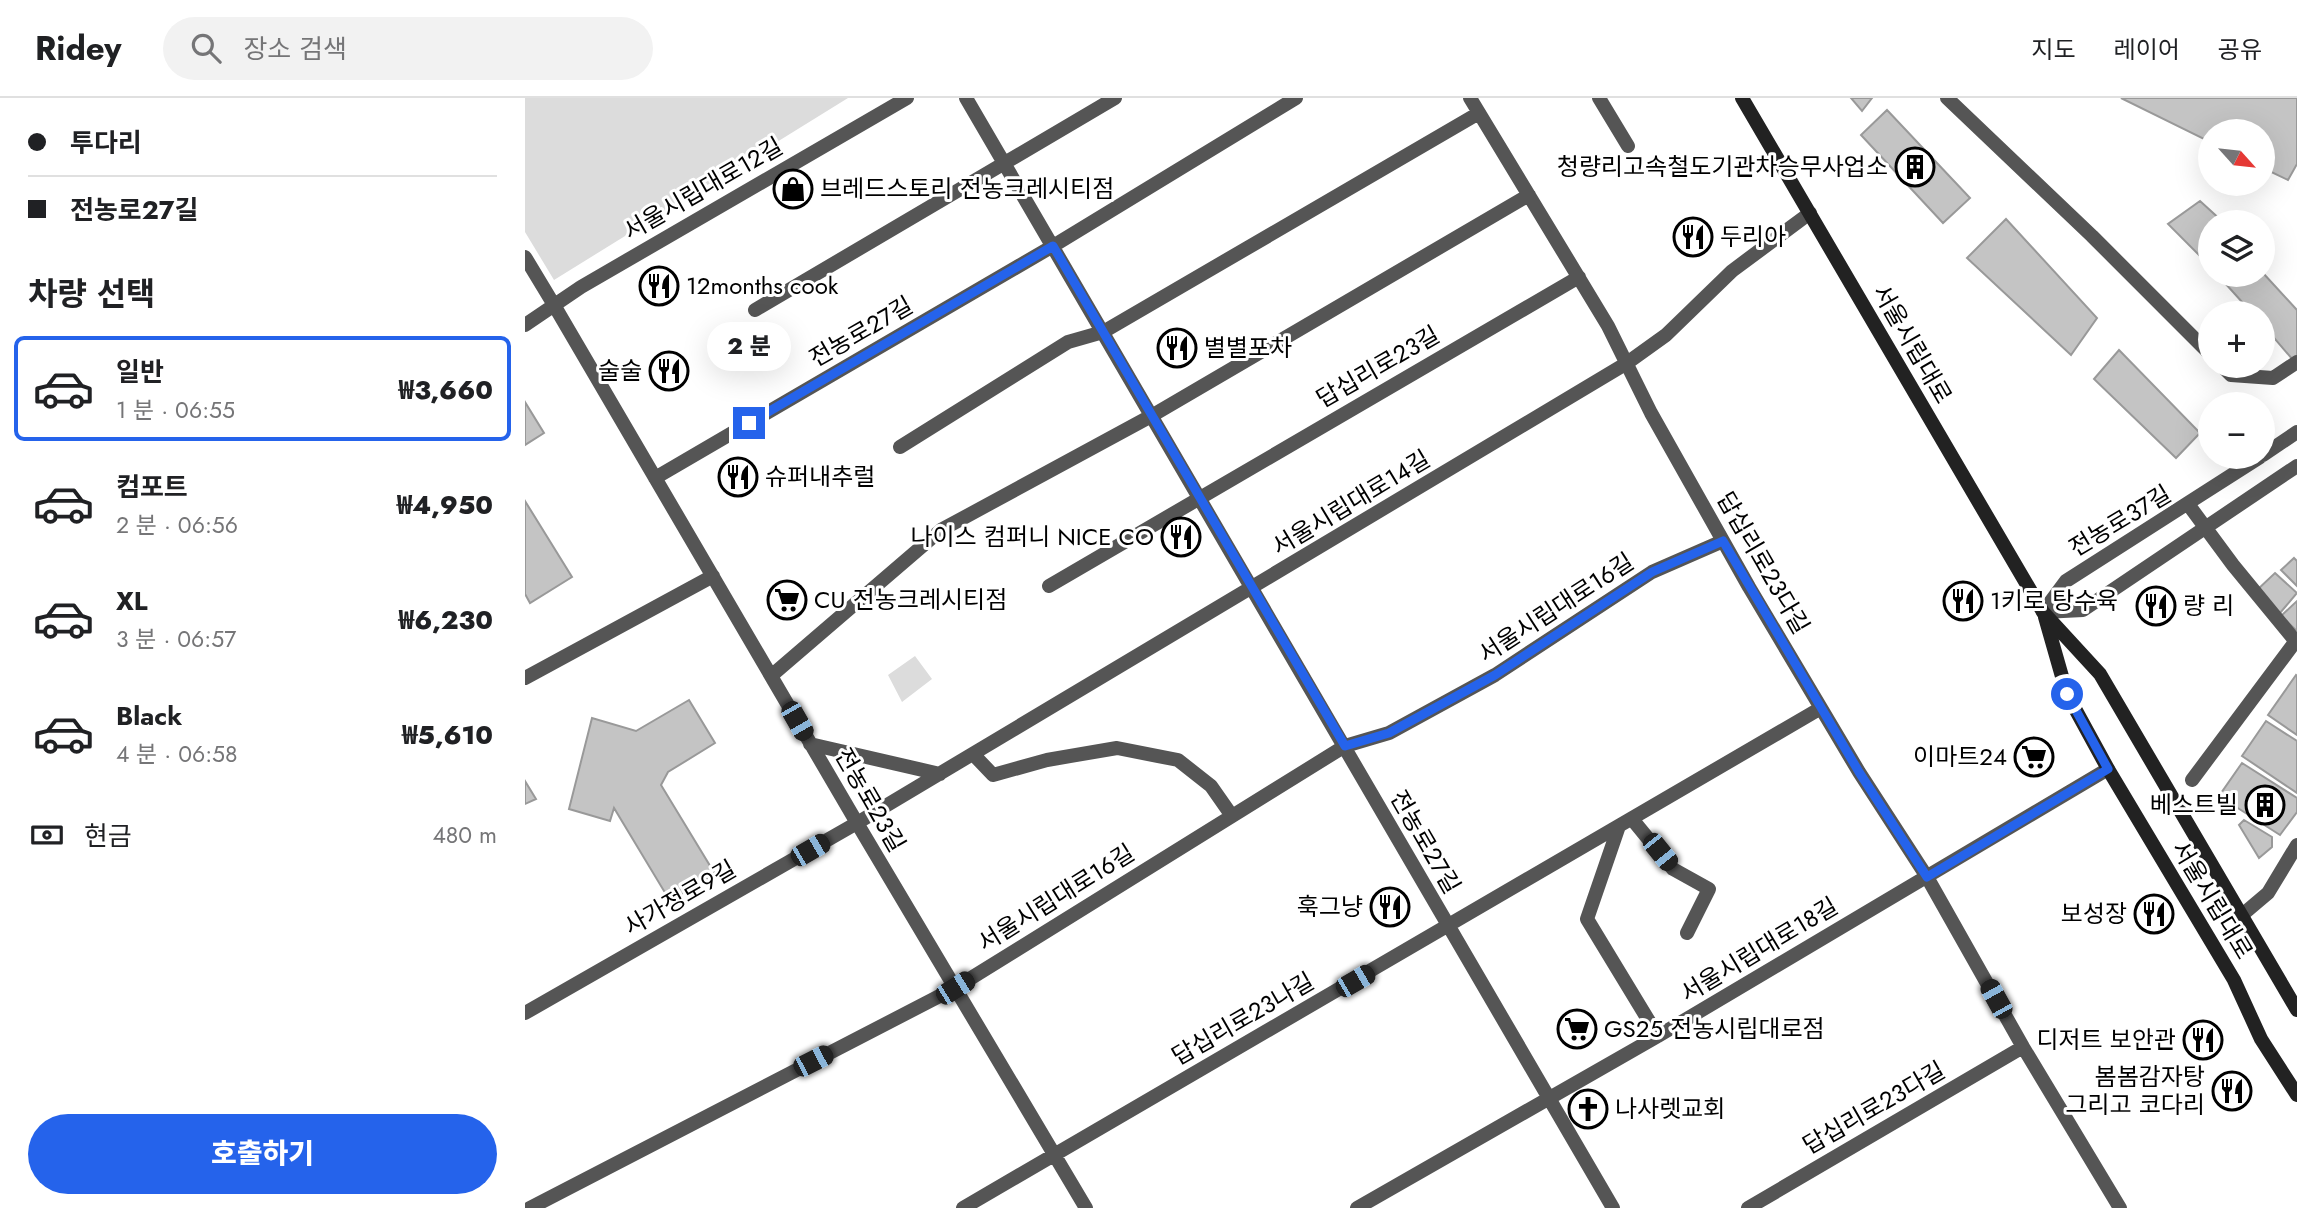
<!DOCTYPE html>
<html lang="ko">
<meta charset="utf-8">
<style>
:root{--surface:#fff;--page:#f2f2f2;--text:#202124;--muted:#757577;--line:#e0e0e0;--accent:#2563eb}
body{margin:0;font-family:Jost,"Noto Sans KR",sans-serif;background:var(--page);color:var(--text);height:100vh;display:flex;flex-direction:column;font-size:26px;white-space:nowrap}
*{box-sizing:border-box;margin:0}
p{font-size:23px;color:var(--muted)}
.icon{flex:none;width:38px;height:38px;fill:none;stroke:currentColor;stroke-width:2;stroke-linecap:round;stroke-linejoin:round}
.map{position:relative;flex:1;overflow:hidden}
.side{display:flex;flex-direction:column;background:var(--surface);width:525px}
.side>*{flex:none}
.guide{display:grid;align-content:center;height:154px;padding:0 28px;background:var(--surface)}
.needle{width:46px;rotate:117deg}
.buttons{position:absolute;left:1673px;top:21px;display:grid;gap:14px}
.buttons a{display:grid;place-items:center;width:77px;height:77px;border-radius:50%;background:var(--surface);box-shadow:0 7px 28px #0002;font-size:35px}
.end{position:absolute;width:32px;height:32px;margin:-16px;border:9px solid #2563eb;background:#fff;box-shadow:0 0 0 4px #fff}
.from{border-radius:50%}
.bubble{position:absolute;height:49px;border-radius:24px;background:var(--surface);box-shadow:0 7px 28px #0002;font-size:23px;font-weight:800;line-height:49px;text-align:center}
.car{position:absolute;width:21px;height:42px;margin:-21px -10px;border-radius:9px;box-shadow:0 0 5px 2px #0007;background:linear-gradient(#222 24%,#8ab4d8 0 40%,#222 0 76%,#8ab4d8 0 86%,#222 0)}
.guide b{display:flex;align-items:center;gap:24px;height:66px;font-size:26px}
.guide b+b{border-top:2px solid var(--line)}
.guide i{width:18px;height:18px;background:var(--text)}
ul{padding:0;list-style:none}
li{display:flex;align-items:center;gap:21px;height:105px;margin:0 14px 10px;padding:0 14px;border:4px solid transparent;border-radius:10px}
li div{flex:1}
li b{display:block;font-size:26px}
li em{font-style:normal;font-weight:800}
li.on{border-color:var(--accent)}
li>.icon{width:63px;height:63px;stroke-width:1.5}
h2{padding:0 28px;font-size:32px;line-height:84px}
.pay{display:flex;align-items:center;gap:18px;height:77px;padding:0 28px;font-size:26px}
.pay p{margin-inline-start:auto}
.action{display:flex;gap:14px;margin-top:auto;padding:14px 28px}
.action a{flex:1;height:80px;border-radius:42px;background:var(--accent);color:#fff;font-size:28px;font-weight:800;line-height:80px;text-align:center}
header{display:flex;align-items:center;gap:42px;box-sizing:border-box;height:98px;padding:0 35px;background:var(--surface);border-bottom:2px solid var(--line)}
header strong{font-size:33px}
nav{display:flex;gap:38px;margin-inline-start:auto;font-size:24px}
.search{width:490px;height:63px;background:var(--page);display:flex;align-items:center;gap:18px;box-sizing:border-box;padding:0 24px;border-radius:38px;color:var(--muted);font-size:26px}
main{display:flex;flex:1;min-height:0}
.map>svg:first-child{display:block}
</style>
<header>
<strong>Ridey</strong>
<div class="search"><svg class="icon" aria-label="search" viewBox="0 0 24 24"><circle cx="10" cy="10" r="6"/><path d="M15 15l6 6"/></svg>장소 검색</div>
<nav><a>지도</a><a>레이어</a><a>공유</a></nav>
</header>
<main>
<section class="side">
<div class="guide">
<b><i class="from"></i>투다리</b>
<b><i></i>전농로27길</b>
</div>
<h2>차량 선택</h2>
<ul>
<li class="on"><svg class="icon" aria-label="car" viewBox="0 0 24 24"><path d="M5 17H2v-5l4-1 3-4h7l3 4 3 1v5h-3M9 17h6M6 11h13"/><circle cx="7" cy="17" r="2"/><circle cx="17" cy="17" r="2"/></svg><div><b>일반</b><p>1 분 · 06:55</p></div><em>₩3,660</em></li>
<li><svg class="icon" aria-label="car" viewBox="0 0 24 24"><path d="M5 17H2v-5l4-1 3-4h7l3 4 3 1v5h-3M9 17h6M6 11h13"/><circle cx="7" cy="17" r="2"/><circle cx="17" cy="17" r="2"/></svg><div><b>컴포트</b><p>2 분 · 06:56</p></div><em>₩4,950</em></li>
<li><svg class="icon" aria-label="car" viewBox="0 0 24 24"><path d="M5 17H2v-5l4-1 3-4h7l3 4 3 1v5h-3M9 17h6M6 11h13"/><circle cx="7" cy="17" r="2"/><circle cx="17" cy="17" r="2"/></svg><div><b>XL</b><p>3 분 · 06:57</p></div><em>₩6,230</em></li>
<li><svg class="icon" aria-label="car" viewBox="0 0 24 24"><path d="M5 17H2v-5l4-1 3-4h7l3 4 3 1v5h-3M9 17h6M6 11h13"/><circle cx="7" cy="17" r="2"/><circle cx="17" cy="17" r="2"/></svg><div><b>Black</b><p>4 분 · 06:58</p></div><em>₩5,610</em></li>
</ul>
<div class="pay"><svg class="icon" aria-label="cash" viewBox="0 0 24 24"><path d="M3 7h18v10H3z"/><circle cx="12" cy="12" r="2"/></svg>현금<p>480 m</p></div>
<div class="action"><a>호출하기</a></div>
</section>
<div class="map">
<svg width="1772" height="1110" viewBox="0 0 1772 1110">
<rect width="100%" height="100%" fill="#fff"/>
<path fill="#dcdcdc" d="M 0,0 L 323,0 L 29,182 L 0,134 Z
M 390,558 L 407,581 L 377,604 L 363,577 Z"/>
<path fill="#c4c4c4" stroke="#999" stroke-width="2" d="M 1326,0 L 1347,0 L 1337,13 Z
M 1596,0 L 1772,0 L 1772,66 L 1763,82 L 1738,70 L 1738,33 L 1685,33 L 1685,44 Z
M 1362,12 L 1445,100 L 1418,125 L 1336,37 Z
M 1675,103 L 1698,124 L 1685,124 L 1685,168 L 1643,126 Z
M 1481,121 L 1572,220 L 1546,257 L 1442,160 Z
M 1738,175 L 1772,212 L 1772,258 L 1768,262 L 1738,227 L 1738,215 L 1727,215 L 1699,184 L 1707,177 L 1738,177 Z
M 1594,252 L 1675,335 L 1651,360 L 1569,281 Z
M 0,304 L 19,335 L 0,347 Z
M 0,403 L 47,479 L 5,505 L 0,496 Z
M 1769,460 L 1772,463 L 1772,488 L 1756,472 Z
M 1750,475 L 1772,495 L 1755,515 L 1732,492 Z
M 1772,503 L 1772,533 L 1756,518 Z
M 1771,577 L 1772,578 L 1772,637 L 1743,617 Z
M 164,602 L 190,645 L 143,674 L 136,687 L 190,776 L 145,803 L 89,710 L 85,723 L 44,711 L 67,620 L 111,633 Z
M 1741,623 L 1772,643 L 1772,695 L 1717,658 Z
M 1717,665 L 1772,700 L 1772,714 L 1755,737 L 1694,698 Z
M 0,683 L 11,701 L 0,706 Z
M 1719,722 L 1747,739 L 1747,749 L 1734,760 L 1714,727 Z"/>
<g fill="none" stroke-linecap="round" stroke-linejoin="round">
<path stroke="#555" stroke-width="14" d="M 1422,0 L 1567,138 L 1685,256
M 1697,268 L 1706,277 L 1748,280 L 1772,264"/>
<path stroke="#555" stroke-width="14" d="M 441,0 L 1088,1110
M 945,0 L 1083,228 L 1126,315 L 1224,489 L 1334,674 L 1402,779 L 1498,949 L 1595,1110
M 1074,0 L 1103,48
M 29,207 L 332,725 L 561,1110
M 230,212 L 590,0
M 375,349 L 543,244 L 578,234 L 954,15
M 1738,357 L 1772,334
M 130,380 L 528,148 L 771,0
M 1663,406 L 1708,467 L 1772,545
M 524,488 L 1054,179
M 1518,514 L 1558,512 L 1772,368
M 1518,514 L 1541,483 L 1735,359
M 246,578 L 416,432 L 628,317 L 1004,97
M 0,580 L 188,478
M 285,646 L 415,676
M 448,656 L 468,677 L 522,662 L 592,650 L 653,662 L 686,688 L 707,718
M 1667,682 L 1770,544
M 1107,721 L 1148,771 L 1184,791 L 1162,835
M 1094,728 L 1062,821 L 1133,938
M 1717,817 L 1743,795 L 1772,747
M 0,915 L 332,725 L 1102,265 L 1141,237 L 1207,173 L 1285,115
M 5,1110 L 430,890 L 820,648 L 864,635 L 970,577 L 1127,474 L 1198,443
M 438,1110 L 1296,610
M 832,1110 L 1133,938 L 1583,671
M 1223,1110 L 1498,949"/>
<path stroke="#555" stroke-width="14" d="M 0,159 L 29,207
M 0,227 L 56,189 L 382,0"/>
<path stroke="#222" stroke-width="14" d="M 1217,0 L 1518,514 L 1575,576 L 1772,912
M 1520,519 L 1542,596 L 1583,671 L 1709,882 L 1736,941 L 1772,997"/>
</g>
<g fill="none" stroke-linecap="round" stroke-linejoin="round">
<path stroke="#2563eb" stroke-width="9" d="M 224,325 L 528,148 L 820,648 L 864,635 L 970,577 L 1127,474 L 1198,443 L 1334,674 L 1402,779 L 1583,671 L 1542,596"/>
</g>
<defs>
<symbol id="building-ring" viewBox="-11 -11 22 22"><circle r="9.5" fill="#fff" stroke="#000" stroke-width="1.5"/><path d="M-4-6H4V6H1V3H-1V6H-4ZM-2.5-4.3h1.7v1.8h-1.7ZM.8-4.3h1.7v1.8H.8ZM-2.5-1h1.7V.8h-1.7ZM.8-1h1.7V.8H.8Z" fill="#000"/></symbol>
<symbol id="shop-ring" viewBox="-11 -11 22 22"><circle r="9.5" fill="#fff" stroke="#000" stroke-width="1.5"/><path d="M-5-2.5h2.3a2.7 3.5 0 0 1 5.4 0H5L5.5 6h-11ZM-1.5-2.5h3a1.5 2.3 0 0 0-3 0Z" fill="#000"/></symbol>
<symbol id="restaurant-ring" viewBox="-11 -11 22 22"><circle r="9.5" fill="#fff" stroke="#000" stroke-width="1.5"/><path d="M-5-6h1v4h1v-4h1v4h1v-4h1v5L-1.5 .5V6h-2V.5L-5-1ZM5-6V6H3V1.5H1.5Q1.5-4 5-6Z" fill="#000"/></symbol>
<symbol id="supermarket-ring" viewBox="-11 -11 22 22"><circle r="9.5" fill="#fff" stroke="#000" stroke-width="1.5"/><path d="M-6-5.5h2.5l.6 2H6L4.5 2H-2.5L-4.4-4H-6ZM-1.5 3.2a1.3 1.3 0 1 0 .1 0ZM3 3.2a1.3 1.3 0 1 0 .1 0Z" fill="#000"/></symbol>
<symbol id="church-ring" viewBox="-11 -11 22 22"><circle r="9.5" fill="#fff" stroke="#000" stroke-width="1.5"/><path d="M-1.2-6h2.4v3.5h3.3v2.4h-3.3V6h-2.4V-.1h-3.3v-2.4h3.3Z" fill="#000"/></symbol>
</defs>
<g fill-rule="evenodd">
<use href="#building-ring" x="1368" y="47" width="44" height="44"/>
<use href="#shop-ring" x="246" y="69" width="44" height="44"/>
<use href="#restaurant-ring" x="1146" y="117" width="44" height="44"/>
<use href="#restaurant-ring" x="112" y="166" width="44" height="44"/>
<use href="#restaurant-ring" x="630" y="228" width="44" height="44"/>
<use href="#restaurant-ring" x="122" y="251" width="44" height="44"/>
<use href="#restaurant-ring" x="191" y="357" width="44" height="44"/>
<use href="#restaurant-ring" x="634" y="417" width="44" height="44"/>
<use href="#supermarket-ring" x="240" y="480" width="44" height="44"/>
<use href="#restaurant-ring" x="1416" y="481" width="44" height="44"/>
<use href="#restaurant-ring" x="1609" y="486" width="44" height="44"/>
<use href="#supermarket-ring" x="1487" y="637" width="44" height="44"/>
<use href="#building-ring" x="1718" y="685" width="44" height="44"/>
<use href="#restaurant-ring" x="843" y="787" width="44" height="44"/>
<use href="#restaurant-ring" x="1607" y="794" width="44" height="44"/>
<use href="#supermarket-ring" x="1030" y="909" width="44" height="44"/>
<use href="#restaurant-ring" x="1656" y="920" width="44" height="44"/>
<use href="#restaurant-ring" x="1685" y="971" width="44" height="44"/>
<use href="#church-ring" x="1041" y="989" width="44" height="44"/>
</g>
<g text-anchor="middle" stroke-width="6" stroke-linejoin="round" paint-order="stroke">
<g font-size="24" fill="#000" stroke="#fff" text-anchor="start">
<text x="1363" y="77" text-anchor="end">청량리고속철도기관차승무사업소</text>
<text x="295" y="99">브레드스토리 전농크레시티점</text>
<text x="1195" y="147">두리아</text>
<text x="161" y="196">12months cook</text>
<text x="679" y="258">별별포차</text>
<text x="117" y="281" text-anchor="end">술술</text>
<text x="240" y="387">슈퍼내추럴</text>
<text x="629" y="447" text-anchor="end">나이스 컴퍼니 NICE CO</text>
<text x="289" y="510">CU 전농크레시티점</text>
<text x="1465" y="511">1키로 탕수육</text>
<text x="1658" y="516">량 리</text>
<text x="1482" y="667" text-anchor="end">이마트24</text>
<text x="1713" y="715" text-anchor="end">베스트빌</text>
<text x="838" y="817" text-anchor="end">훅그냥</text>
<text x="1602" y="824" text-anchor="end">보성장</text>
<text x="1079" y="939">GS25 전농시립대로점</text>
<text x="1651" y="950" text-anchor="end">디저트 보안관</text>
<text x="1680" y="987" text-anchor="end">봄봄감자탕<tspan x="1680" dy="28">그리고 코다리</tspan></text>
<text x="1090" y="1019">나사렛교회</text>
</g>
<g font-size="24" fill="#000" stroke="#fff">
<text transform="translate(178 91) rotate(-30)" y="8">서울시립대로12길</text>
<text transform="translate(336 234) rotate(-30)" y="8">전농로27길</text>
<text transform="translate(1387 246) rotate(60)" y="8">서울시립대로</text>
<text transform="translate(853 269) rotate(-30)" y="8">답십리로23길</text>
<text transform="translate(826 405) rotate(-31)" y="8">서울시립대로14길</text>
<text transform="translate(1595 423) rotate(-31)" y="8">전농로37길</text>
<text transform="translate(1238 465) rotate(60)" y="8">답십리로23다길</text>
<text transform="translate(1031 510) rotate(-33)" y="8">서울시립대로16길</text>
<text transform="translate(345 702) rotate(60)" y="8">전농로23길</text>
<text transform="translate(900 744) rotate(60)" y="8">전농로27길</text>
<text transform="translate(155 800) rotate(-30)" y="8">사가정로9길</text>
<text transform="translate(531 800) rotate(-32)" y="8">서울시립대로16길</text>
<text transform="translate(1687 802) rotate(59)" y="8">서울시립대로</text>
<text transform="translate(1234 852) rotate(-31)" y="8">서울시립대로18길</text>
<text transform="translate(718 921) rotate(-30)" y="8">답십리로23나길</text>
<text transform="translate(1349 1010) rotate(-30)" y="8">답십리로23다길</text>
</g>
</g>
</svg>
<div class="buttons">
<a><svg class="needle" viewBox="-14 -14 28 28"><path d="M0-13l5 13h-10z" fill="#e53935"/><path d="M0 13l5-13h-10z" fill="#757577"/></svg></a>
<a><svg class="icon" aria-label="layers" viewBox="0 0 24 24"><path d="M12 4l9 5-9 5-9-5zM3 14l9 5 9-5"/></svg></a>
<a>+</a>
<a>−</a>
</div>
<i class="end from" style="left:1542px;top:596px"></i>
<i class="end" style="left:224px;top:325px"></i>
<div class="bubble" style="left:182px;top:224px;width:84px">2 분</div>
<i class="car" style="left:272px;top:623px;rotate:150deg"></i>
<i class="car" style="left:285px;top:752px;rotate:60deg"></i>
<i class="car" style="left:1135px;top:754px;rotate:141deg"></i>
<i class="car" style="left:830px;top:883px;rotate:60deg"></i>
<i class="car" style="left:430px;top:890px;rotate:58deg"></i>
<i class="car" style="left:1471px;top:901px;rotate:331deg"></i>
<i class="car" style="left:288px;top:963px;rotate:63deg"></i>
</div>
</main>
